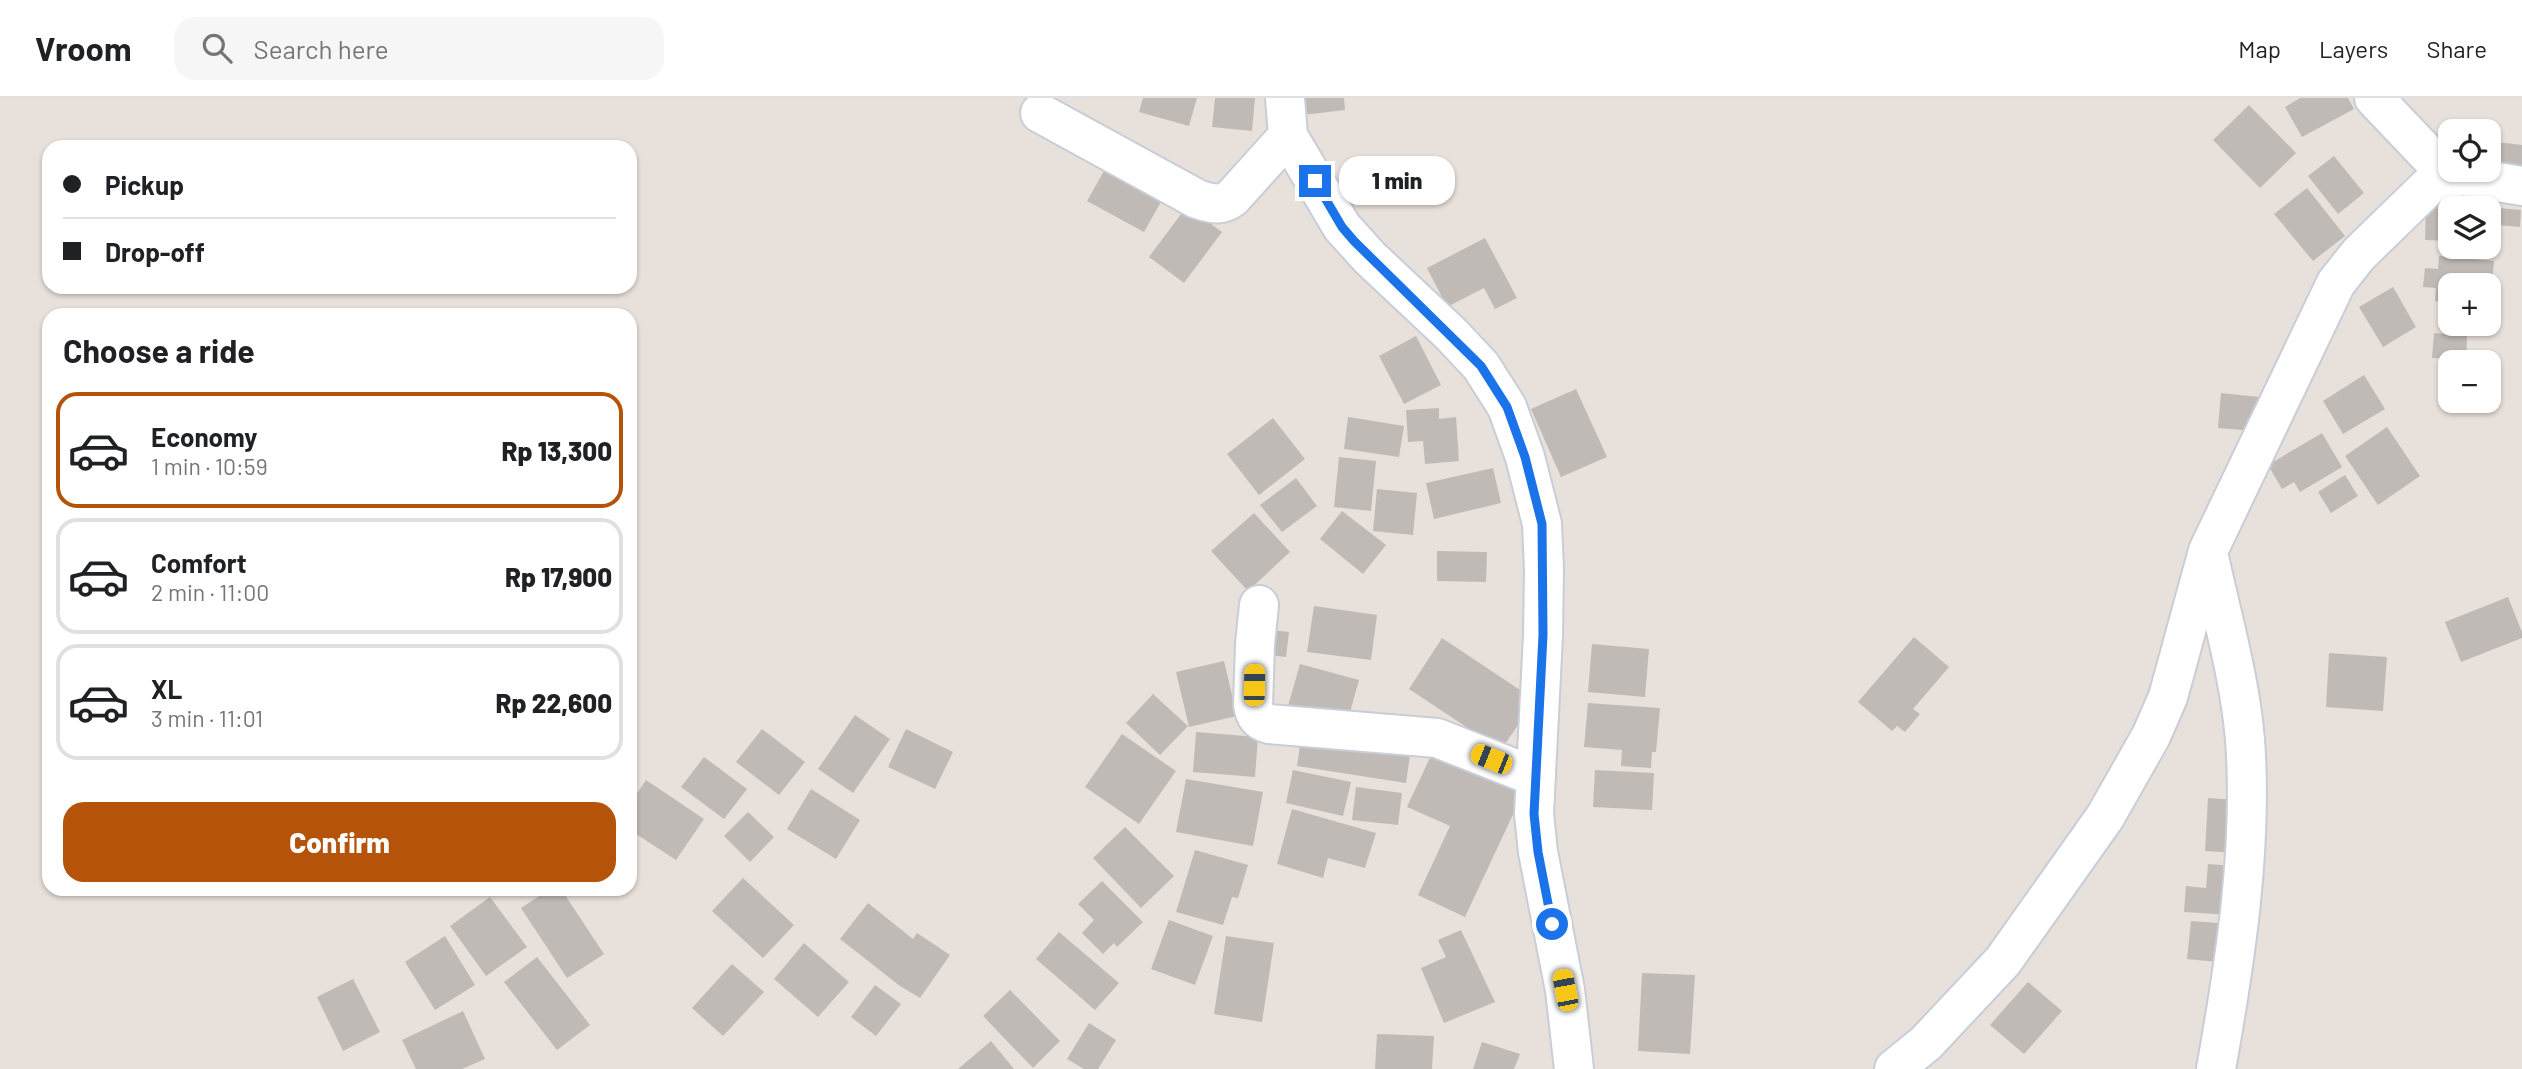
<!DOCTYPE html>
<meta charset="utf-8">
<style>
:root{--surface:#fff;--page:#f6f6f6;--text:#202124;--muted:#757577;--line:#e0e0e0;--accent:#b45309}
body{margin:0;font-family:Barlow,sans-serif;background:var(--page);color:var(--text);height:100vh;display:flex;flex-direction:column;font-size:26px;white-space:nowrap}
*{box-sizing:border-box;margin:0}
p{font-size:23px;color:var(--muted)}
.icon{flex:none;width:38px;height:38px;fill:none;stroke:currentColor;stroke-width:2;stroke-linecap:round;stroke-linejoin:round}
.map{position:relative;flex:1;overflow:hidden}
.details{position:absolute;left:42px;top:210px;width:595px;height:588px;display:flex;flex-direction:column;background:var(--surface);border-radius:21px;box-shadow:0 2px 5px #0004}
.details>*{flex:none}
.banner{position:absolute;left:42px;top:42px;width:595px;height:154px;border-radius:21px;box-shadow:0 2px 5px #0004;display:grid;align-content:center;height:154px;padding:0 21px;background:var(--surface)}
.fabs{position:absolute;left:2438px;top:21px;display:grid;gap:14px}
.fabs a{display:grid;place-items:center;width:63px;height:63px;border-radius:14px;background:var(--surface);box-shadow:0 2px 5px #0004;font-size:35px}
.end{position:absolute;width:32px;height:32px;margin:-16px;border:9px solid #1a73e8;background:#fff;box-shadow:0 0 0 4px #fff}
.from{border-radius:50%}
.bubble{position:absolute;height:49px;border-radius:21px;background:var(--surface);box-shadow:0 2px 5px #0004;font-size:23px;font-weight:800;line-height:49px;text-align:center}
.car{position:absolute;width:21px;height:42px;margin:-21px -10px;border-radius:9px;box-shadow:0 0 5px 2px #0007;background:linear-gradient(#f5c518 24%,#345 0 40%,#f5c518 0 76%,#345 0 86%,#f5c518 0)}
.banner b{display:flex;align-items:center;gap:24px;height:66px;font-size:26px}
.banner b+b{border-top:2px solid var(--line)}
.banner i{width:18px;height:18px;background:var(--text)}
ul{padding:0;list-style:none}
li{display:flex;align-items:center;gap:21px;height:116px;margin:0 14px 10px;padding:0 7px;border:4px solid var(--line);border-radius:21px}
li div{flex:1}
li b{display:block;font-size:26px}
li em{font-style:normal;font-weight:800}
li.active{border-color:var(--accent)}
li>.icon{width:63px;height:63px;stroke-width:1.5}
h2{padding:0 21px;font-size:32px;line-height:84px}
.action{display:flex;gap:14px;margin-top:auto;padding:14px 21px}
.action a{flex:1;height:80px;border-radius:21px;background:var(--accent);color:#fff;font-size:28px;font-weight:800;line-height:80px;text-align:center}
header{display:flex;align-items:center;gap:42px;box-sizing:border-box;height:98px;padding:0 35px;background:var(--surface);border-bottom:2px solid var(--line)}
header strong{font-size:33px}
nav{display:flex;gap:38px;margin-inline-start:auto;font-size:24px}
.search{width:490px;height:63px;background:var(--page);display:flex;align-items:center;gap:18px;box-sizing:border-box;padding:0 24px;border-radius:21px;color:var(--muted);font-size:26px}
.map>svg:first-child{display:block}
</style>
<header>
<strong>Vroom</strong>
<div class="search"><svg class="icon" aria-label="search" viewBox="0 0 24 24"><circle cx="10" cy="10" r="6"/><path d="M15 15l6 6"/></svg>Search here</div>
<nav><a>Map</a><a>Layers</a><a>Share</a></nav>
</header>
<div class="map">
<svg width="2522" height="971" viewBox="0 0 2522 971">
<rect width="100%" height="100%" fill="#e8e0da"/>
<path fill="#c0bab6" d="M 1143,0 L 1197,0 L 1189,28 L 1139,14 Z
M 1215,0 L 1255,0 L 1252,33 L 1212,29 Z
M 1301,0 L 1344,0 L 1345,12 L 1303,17 Z
M 2300,0 L 2348,0 L 2354,11 L 2302,39 L 2285,9 Z
M 2249,7 L 2296,55 L 2260,90 L 2213,42 Z
M 2488,43 L 2522,47 L 2522,73 L 2488,72 Z
M 2334,58 L 2364,95 L 2338,116 L 2308,78 Z
M 1109,64 L 1166,95 L 1144,134 L 1087,103 Z
M 2307,90 L 2345,138 L 2313,163 L 2274,116 Z
M 2461,95 L 2493,97 L 2491,138 L 2488,138 L 2488,110 L 2450,110 L 2450,143 L 2425,142 L 2426,104 L 2460,105 Z
M 1187,108 L 1222,134 L 1184,185 L 1149,159 Z
M 2499,110 L 2521,112 L 2520,129 L 2498,127 Z
M 1485,140 L 1517,200 L 1495,211 L 1484,190 L 1447,209 L 1427,170 Z
M 2439,158 L 2494,163 L 2490,210 L 2488,210 L 2488,187 L 2450,187 L 2450,204 L 2435,203 L 2436,190 L 2423,189 L 2425,170 L 2438,171 Z
M 2393,189 L 2416,229 L 2383,249 L 2359,209 Z
M 2434,235 L 2467,238 L 2466,262 L 2432,260 Z
M 1416,238 L 1441,287 L 1404,306 L 1379,258 Z
M 2364,277 L 2385,311 L 2343,336 L 2323,303 Z
M 1576,291 L 1607,359 L 1561,379 L 1531,311 Z
M 2221,295 L 2259,299 L 2256,333 L 2218,330 Z
M 1439,310 L 1439,321 L 1456,319 L 1459,363 L 1425,366 L 1423,343 L 1408,344 L 1406,312 Z
M 1348,319 L 1404,328 L 1399,359 L 1344,351 Z
M 1273,320 L 1305,361 L 1259,397 L 1227,356 Z
M 2387,329 L 2420,378 L 2378,407 L 2345,358 Z
M 2322,335 L 2342,369 L 2300,394 L 2294,384 L 2282,391 L 2268,367 Z
M 1339,359 L 1376,363 L 1371,413 L 1334,409 Z
M 1493,370 L 1501,405 L 1434,421 L 1426,385 Z
M 2345,377 L 2358,398 L 2331,415 L 2318,394 Z
M 1296,380 L 1317,408 L 1282,434 L 1260,407 Z
M 1377,391 L 1417,395 L 1413,437 L 1373,433 Z
M 1342,413 L 1386,447 L 1363,476 L 1320,441 Z
M 1254,415 L 1290,454 L 1248,493 L 1211,453 Z
M 1437,453 L 1487,454 L 1486,484 L 1437,483 Z
M 2508,499 L 2522,534 L 2522,540 L 2461,564 L 2445,524 Z
M 1314,508 L 1377,517 L 1371,562 L 1307,554 Z
M 1262,531 L 1289,534 L 1286,559 L 1260,556 Z
M 1914,539 L 1949,569 L 1913,611 L 1920,616 L 1905,634 L 1897,628 L 1892,633 L 1858,604 Z
M 1442,540 L 1535,602 L 1501,652 L 1409,591 Z
M 1592,546 L 1649,551 L 1645,599 L 1588,594 Z
M 2329,555 L 2387,559 L 2383,613 L 2326,609 Z
M 1224,563 L 1237,618 L 1189,629 L 1176,574 Z
M 1300,566 L 1359,582 L 1347,625 L 1288,608 Z
M 1153,596 L 1188,628 L 1160,657 L 1126,625 Z
M 1588,605 L 1660,610 L 1656,654 L 1652,654 L 1651,670 L 1621,668 L 1622,652 L 1584,649 Z
M 855,617 L 890,641 L 853,695 L 818,671 Z
M 762,631 L 805,664 L 779,697 L 736,664 Z
M 906,631 L 953,654 L 935,691 L 888,669 Z
M 1196,634 L 1258,639 L 1255,679 L 1193,674 Z
M 1302,634 L 1411,650 L 1406,685 L 1297,668 Z
M 1122,636 L 1176,673 L 1139,726 L 1085,689 Z
M 1434,651 L 1524,693 L 1465,819 L 1418,797 L 1450,728 L 1407,709 Z
M 704,659 L 747,691 L 724,721 L 681,689 Z
M 1293,672 L 1351,684 L 1343,718 L 1286,705 Z
M 1595,672 L 1654,675 L 1652,712 L 1593,709 Z
M 1186,681 L 1263,694 L 1253,748 L 1176,734 Z
M 646,682 L 704,721 L 676,762 L 630,732 L 630,706 Z
M 1356,689 L 1402,695 L 1398,727 L 1352,722 Z
M 811,691 L 860,722 L 836,761 L 787,731 Z
M 2208,700 L 2240,702 L 2236,755 L 2205,753 Z
M 1292,711 L 1376,735 L 1365,770 L 1328,760 L 1323,780 L 1277,766 Z
M 748,714 L 774,739 L 750,764 L 724,738 Z
M 1125,729 L 1174,778 L 1141,810 L 1093,760 Z
M 1195,752 L 1248,767 L 1238,800 L 1232,799 L 1223,827 L 1176,814 Z
M 2208,766 L 2234,768 L 2230,817 L 2184,814 L 2186,788 L 2206,790 Z
M 743,780 L 794,827 L 763,860 L 712,813 Z
M 1102,783 L 1143,824 L 1117,849 L 1114,845 L 1103,856 L 1082,835 L 1094,822 L 1078,806 Z
M 550,791 L 561,791 L 604,856 L 567,880 L 521,810 Z
M 490,799 L 527,849 L 486,878 L 450,828 Z
M 868,805 L 913,841 L 917,835 L 950,857 L 920,900 L 900,888 L 840,841 Z
M 1169,822 L 1213,838 L 1195,887 L 1151,871 Z
M 2191,823 L 2231,826 L 2228,865 L 2187,861 Z
M 1461,832 L 1495,904 L 1444,925 L 1421,870 L 1446,859 L 1438,842 Z
M 1059,834 L 1119,885 L 1095,912 L 1036,861 Z
M 445,838 L 475,887 L 435,912 L 405,864 Z
M 1226,838 L 1274,845 L 1262,924 L 1214,916 Z
M 804,845 L 849,884 L 818,919 L 774,881 Z
M 537,859 L 590,927 L 557,952 L 504,884 Z
M 732,866 L 764,894 L 723,938 L 692,910 Z
M 1642,875 L 1695,877 L 1690,956 L 1638,953 Z
M 353,881 L 380,934 L 343,953 L 317,899 Z
M 2028,884 L 2062,913 L 2024,956 L 1990,927 Z
M 875,887 L 901,906 L 876,938 L 851,919 Z
M 1010,892 L 1060,943 L 1033,970 L 983,918 Z
M 463,913 L 485,961 L 462,971 L 416,971 L 402,942 Z
M 1089,925 L 1116,942 L 1098,971 L 1084,971 L 1067,961 Z
M 1377,936 L 1434,938 L 1432,971 L 1375,971 Z
M 991,943 L 1014,971 L 958,971 Z
M 1482,944 L 1520,956 L 1514,971 L 1473,971 Z"/>
<g fill="none" stroke-linecap="round" stroke-linejoin="round">
<defs>
<path id="street" d="M 1285,0 L 1288,38 L 1342,129 L 1370,160 L 1451,236 L 1481,268 L 1507,309 L 1525,359 L 1542,426 L 1544,472 L 1543,537 L 1534,716 L 1538,754 L 1565,892 L 1574,971
M 2374,0 L 2451,81
M 1040,15 L 1197,101 C 1210,105 1220,109 1232,100 L 1288,38
M 2209,459 C 2222,519 2240,581 2245,642 C 2253,750 2235,865 2216,971
M 1259,507 L 1255,546 L 1253,607 C 1255,618 1258,623 1269,626 L 1437,640 L 1536,679
M 1894,971 L 1926,945 L 2003,863 L 2105,719 L 2151,638 L 2168,599 L 2208,453 L 2336,185 L 2359,156 L 2430,87 L 2462,78 L 2522,88"/>
</defs>
<use href="#street" stroke="#c8cdd7" stroke-width="42"/>
<use href="#street" stroke="#fff" stroke-width="38"/>
</g>
<g fill="none" stroke-linecap="round" stroke-linejoin="round">
<path stroke="#1a73e8" stroke-width="9" d="M 1315,83 L 1342,129 L 1354,143 L 1481,268 L 1507,309 L 1525,359 L 1542,426 L 1543,537 L 1534,716 L 1538,754 L 1552,826"/>
</g>
</svg>
<div class="fabs">
<a><svg class="icon" aria-label="locate" viewBox="0 0 24 24"><circle cx="12" cy="12" r="6"/><path d="M12 2v4M12 18v4M2 12h4M18 12h4"/></svg></a>
<a><svg class="icon" aria-label="layers" viewBox="0 0 24 24"><path d="M12 4l9 5-9 5-9-5zM3 14l9 5 9-5"/></svg></a>
<a>+</a>
<a>−</a>
</div>
<i class="end from" style="left:1552px;top:826px"></i>
<i class="end" style="left:1315px;top:83px"></i>
<div class="bubble" style="left:1339px;top:58px;width:116px">1 min</div>
<i class="car" style="left:1254px;top:587px;rotate:1deg"></i>
<i class="car" style="left:1491px;top:661px;rotate:292deg"></i>
<i class="car" style="left:1565px;top:892px;rotate:349deg"></i>
<div class="banner">
<b><i class="from"></i>Pickup</b>
<b><i></i>Drop-off</b>
</div>
<section class="details">
<h2>Choose a ride</h2>
<ul>
<li class="active"><svg class="icon" aria-label="car" viewBox="0 0 24 24"><path d="M5 17H2v-5l4-1 3-4h7l3 4 3 1v5h-3M9 17h6M6 11h13"/><circle cx="7" cy="17" r="2"/><circle cx="17" cy="17" r="2"/></svg><div><b>Economy</b><p>1 min · 10:59</p></div><em>Rp 13,300</em></li>
<li><svg class="icon" aria-label="car" viewBox="0 0 24 24"><path d="M5 17H2v-5l4-1 3-4h7l3 4 3 1v5h-3M9 17h6M6 11h13"/><circle cx="7" cy="17" r="2"/><circle cx="17" cy="17" r="2"/></svg><div><b>Comfort</b><p>2 min · 11:00</p></div><em>Rp 17,900</em></li>
<li><svg class="icon" aria-label="car" viewBox="0 0 24 24"><path d="M5 17H2v-5l4-1 3-4h7l3 4 3 1v5h-3M9 17h6M6 11h13"/><circle cx="7" cy="17" r="2"/><circle cx="17" cy="17" r="2"/></svg><div><b>XL</b><p>3 min · 11:01</p></div><em>Rp 22,600</em></li>
</ul>
<div class="action"><a>Confirm</a></div>
</section>
</div>
